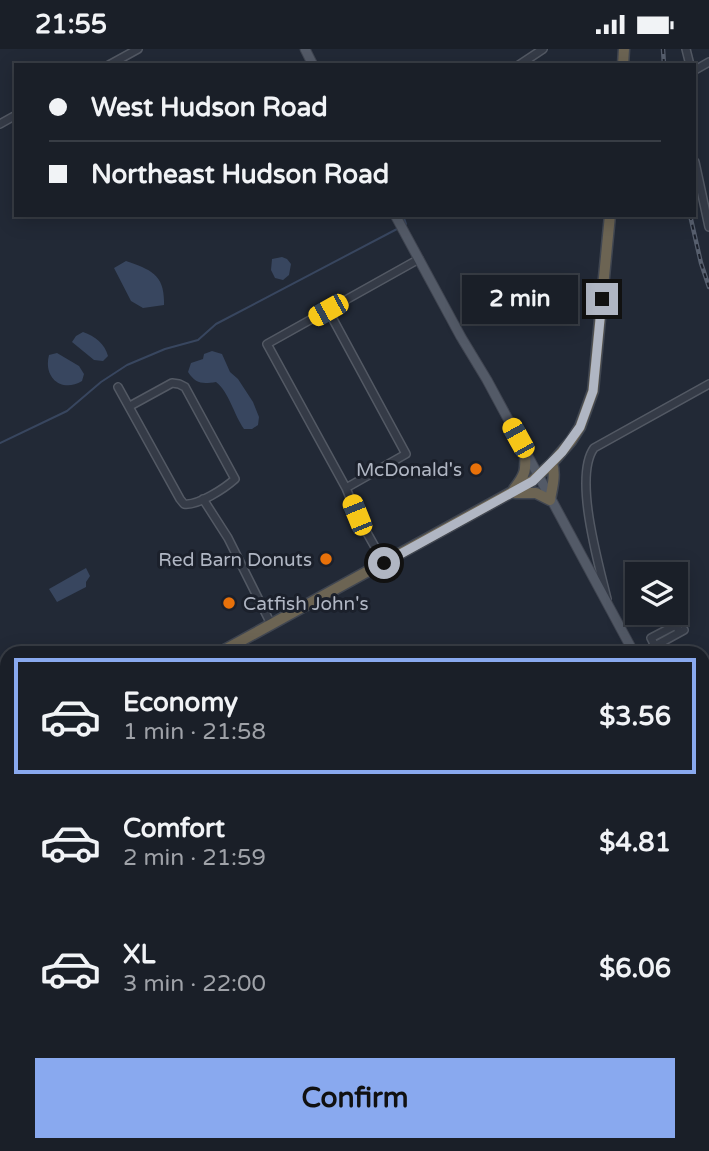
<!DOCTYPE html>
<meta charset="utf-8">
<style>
:root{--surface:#1a1f28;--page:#272c34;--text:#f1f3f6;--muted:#9fa2a8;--line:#383d45;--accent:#89a9ef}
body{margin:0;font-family:"Varela Round",sans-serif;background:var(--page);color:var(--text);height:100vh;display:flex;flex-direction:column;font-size:26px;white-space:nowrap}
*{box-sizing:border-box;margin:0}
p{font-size:23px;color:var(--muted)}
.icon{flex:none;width:38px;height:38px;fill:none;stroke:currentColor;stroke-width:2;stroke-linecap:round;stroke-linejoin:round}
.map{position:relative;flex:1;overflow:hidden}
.drawer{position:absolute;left:0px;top:597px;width:710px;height:506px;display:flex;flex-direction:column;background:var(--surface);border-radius:21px 21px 0 0;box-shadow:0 4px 18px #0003,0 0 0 2px var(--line)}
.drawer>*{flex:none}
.hud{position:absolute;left:14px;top:14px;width:682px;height:154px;border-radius:0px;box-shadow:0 4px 18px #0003,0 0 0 2px var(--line);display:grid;align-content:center;height:154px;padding:0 35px;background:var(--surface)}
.buttons{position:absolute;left:625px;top:513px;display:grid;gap:14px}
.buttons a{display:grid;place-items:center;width:63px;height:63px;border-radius:0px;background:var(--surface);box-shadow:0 4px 18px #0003,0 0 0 2px var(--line);font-size:35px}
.end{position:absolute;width:32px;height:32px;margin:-16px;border:9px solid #b0b6c3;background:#111;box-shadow:0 0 0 4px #111}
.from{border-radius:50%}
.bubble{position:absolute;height:49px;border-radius:0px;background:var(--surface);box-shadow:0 4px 18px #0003,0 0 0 2px var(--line);font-size:23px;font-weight:700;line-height:49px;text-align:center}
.car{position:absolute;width:21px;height:42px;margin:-21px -10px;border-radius:9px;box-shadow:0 0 5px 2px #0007;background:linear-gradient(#f5c518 24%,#345 0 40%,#f5c518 0 76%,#345 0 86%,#f5c518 0)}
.hud b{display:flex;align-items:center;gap:24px;height:66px;font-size:26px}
.hud b+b{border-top:2px solid var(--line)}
.hud i{width:18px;height:18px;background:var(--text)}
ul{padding:12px 0 0;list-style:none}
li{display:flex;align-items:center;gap:21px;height:116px;margin:0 14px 10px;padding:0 21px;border:4px solid transparent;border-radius:0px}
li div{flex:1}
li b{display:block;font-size:26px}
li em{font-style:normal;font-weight:700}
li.selected{border-color:var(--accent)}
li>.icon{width:63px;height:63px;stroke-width:1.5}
.button{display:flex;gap:14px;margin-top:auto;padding:14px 35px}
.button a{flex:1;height:80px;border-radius:0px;background:var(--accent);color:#111;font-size:28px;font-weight:700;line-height:80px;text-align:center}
.status{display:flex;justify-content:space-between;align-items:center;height:49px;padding:0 35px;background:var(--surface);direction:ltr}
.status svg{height:19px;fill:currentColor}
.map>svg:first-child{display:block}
</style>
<div class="status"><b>21:55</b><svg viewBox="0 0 49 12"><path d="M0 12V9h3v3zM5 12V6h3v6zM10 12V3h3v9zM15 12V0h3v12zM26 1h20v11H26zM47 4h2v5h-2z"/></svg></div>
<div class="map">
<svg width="709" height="1102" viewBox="0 0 709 1102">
<rect width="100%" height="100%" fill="#222936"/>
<path fill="#38465f" d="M 282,208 L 287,210 L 291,215 L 289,226 L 283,231 L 275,229 L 271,221 L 272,210 Z
M 126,212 C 151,221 165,225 164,256 L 143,259 L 131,252 L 114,219 Z
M 83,283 C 95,287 105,295 108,307 L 103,312 L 94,311 L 72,293 L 76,287 Z
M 212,302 L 222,305 L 230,323 L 238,330 L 253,353 L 259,368 L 258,376 L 252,380 L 244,380 C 234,366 229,343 216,333 C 202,335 196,335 188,323 L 191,314 L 203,310 L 204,305 Z
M 57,304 L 79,317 L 84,325 L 82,332 C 62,344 43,329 49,306 Z
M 86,519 L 90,527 L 86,533 L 86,538 L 57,553 L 49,540 Z"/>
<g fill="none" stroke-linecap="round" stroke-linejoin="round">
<path stroke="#38465f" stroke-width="2" d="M 403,166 L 406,175
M 0,394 L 67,362 L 101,333 L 127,316 L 165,300 L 198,291 L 216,275 L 397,180
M 0,749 L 7,746"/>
<defs>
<path id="minor" d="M 686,0 L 690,16
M 109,16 L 138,0
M 519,16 L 543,0
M 695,21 L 709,13
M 0,75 L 16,66
M 695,113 L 709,178
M 328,261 L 406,405 L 346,439
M 118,338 L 180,450 L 184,455 C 198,457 225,439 235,430 L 185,338 L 179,335 L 172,334 L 130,357
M 203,450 L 228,489 L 271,575
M 384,514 L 357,466 L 346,439 L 267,295 L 419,210
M 607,550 C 599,516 573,428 594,399 L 709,335
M 655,597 L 651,589 L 674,577 L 676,577 L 680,583
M 642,604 L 684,581
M 704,982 L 709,979
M 469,1096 L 472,1102
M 477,1102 L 490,1096"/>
<path id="major" d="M 305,0 L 313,16
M 395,166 L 461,288 L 487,331 L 634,604
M 704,733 L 709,743
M 258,1096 L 262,1102"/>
<path id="highway" d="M 623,16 L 624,0
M 514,440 C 526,425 526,421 525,403
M 515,444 L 536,444 L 550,451 C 552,439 556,426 552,414
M 219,604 L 532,432 L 552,414 L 571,392 L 580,378 L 593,342 L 610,166
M 0,724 L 7,720"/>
</defs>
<use href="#minor" stroke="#535964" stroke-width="10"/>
<use href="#major" stroke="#3f4450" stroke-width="11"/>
<use href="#highway" stroke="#404651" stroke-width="13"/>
<use href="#minor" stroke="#353b47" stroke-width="7"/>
<use href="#major" stroke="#535a67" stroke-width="9"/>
<use href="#highway" stroke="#6c6453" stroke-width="10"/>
<defs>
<path id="rail" d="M 663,0 L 664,16
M 690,166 L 701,214 L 709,238"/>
</defs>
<use href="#rail" stroke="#575f6e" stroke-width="4.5"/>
<use href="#rail" stroke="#1b202b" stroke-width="2" stroke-dasharray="5" stroke-linecap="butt"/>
</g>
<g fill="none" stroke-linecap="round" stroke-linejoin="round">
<path stroke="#b0b6c3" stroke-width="9" d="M 384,514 L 533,432 L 562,403 L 580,378 L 593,342 L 602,250"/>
</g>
<g fill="#e8710a" stroke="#1b202b" stroke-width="2.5">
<circle cx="476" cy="420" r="7"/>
<circle cx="326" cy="510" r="7"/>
<circle cx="229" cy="554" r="7"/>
</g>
<g text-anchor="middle" stroke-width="6" stroke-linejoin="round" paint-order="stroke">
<g font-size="19" fill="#b0b6c3" stroke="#1b202b" text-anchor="end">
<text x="462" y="427">McDonald's</text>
<text x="312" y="517">Red Barn Donuts</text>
<text x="243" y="561" text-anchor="start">Catfish John's</text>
</g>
</g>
</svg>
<div class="buttons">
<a><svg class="icon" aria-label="layers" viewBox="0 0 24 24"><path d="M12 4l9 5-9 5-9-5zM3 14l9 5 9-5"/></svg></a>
</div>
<i class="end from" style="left:384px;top:514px"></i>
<i class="end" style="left:602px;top:250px"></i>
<div class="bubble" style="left:462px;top:226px;width:116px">2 min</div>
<i class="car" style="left:328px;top:261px;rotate:241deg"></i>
<i class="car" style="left:518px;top:389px;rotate:331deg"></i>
<i class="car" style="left:357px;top:466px;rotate:338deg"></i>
<div class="hud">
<b><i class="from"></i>West Hudson Road</b>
<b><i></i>Northeast Hudson Road</b>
</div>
<section class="drawer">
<ul>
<li class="selected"><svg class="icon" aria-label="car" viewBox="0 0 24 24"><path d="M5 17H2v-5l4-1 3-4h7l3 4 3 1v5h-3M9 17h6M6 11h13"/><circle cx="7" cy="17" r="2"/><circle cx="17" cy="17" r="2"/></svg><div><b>Economy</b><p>1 min · 21:58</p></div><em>$3.56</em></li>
<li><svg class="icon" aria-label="car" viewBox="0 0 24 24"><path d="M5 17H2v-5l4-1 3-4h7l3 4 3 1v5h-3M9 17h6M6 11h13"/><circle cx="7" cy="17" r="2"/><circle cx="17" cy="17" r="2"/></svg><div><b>Comfort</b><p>2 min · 21:59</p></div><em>$4.81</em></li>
<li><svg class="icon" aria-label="car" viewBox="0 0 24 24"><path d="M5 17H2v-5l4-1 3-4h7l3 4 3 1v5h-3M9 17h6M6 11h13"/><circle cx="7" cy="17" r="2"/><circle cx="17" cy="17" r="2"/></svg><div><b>XL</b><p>3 min · 22:00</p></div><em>$6.06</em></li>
</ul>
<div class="button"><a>Confirm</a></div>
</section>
</div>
